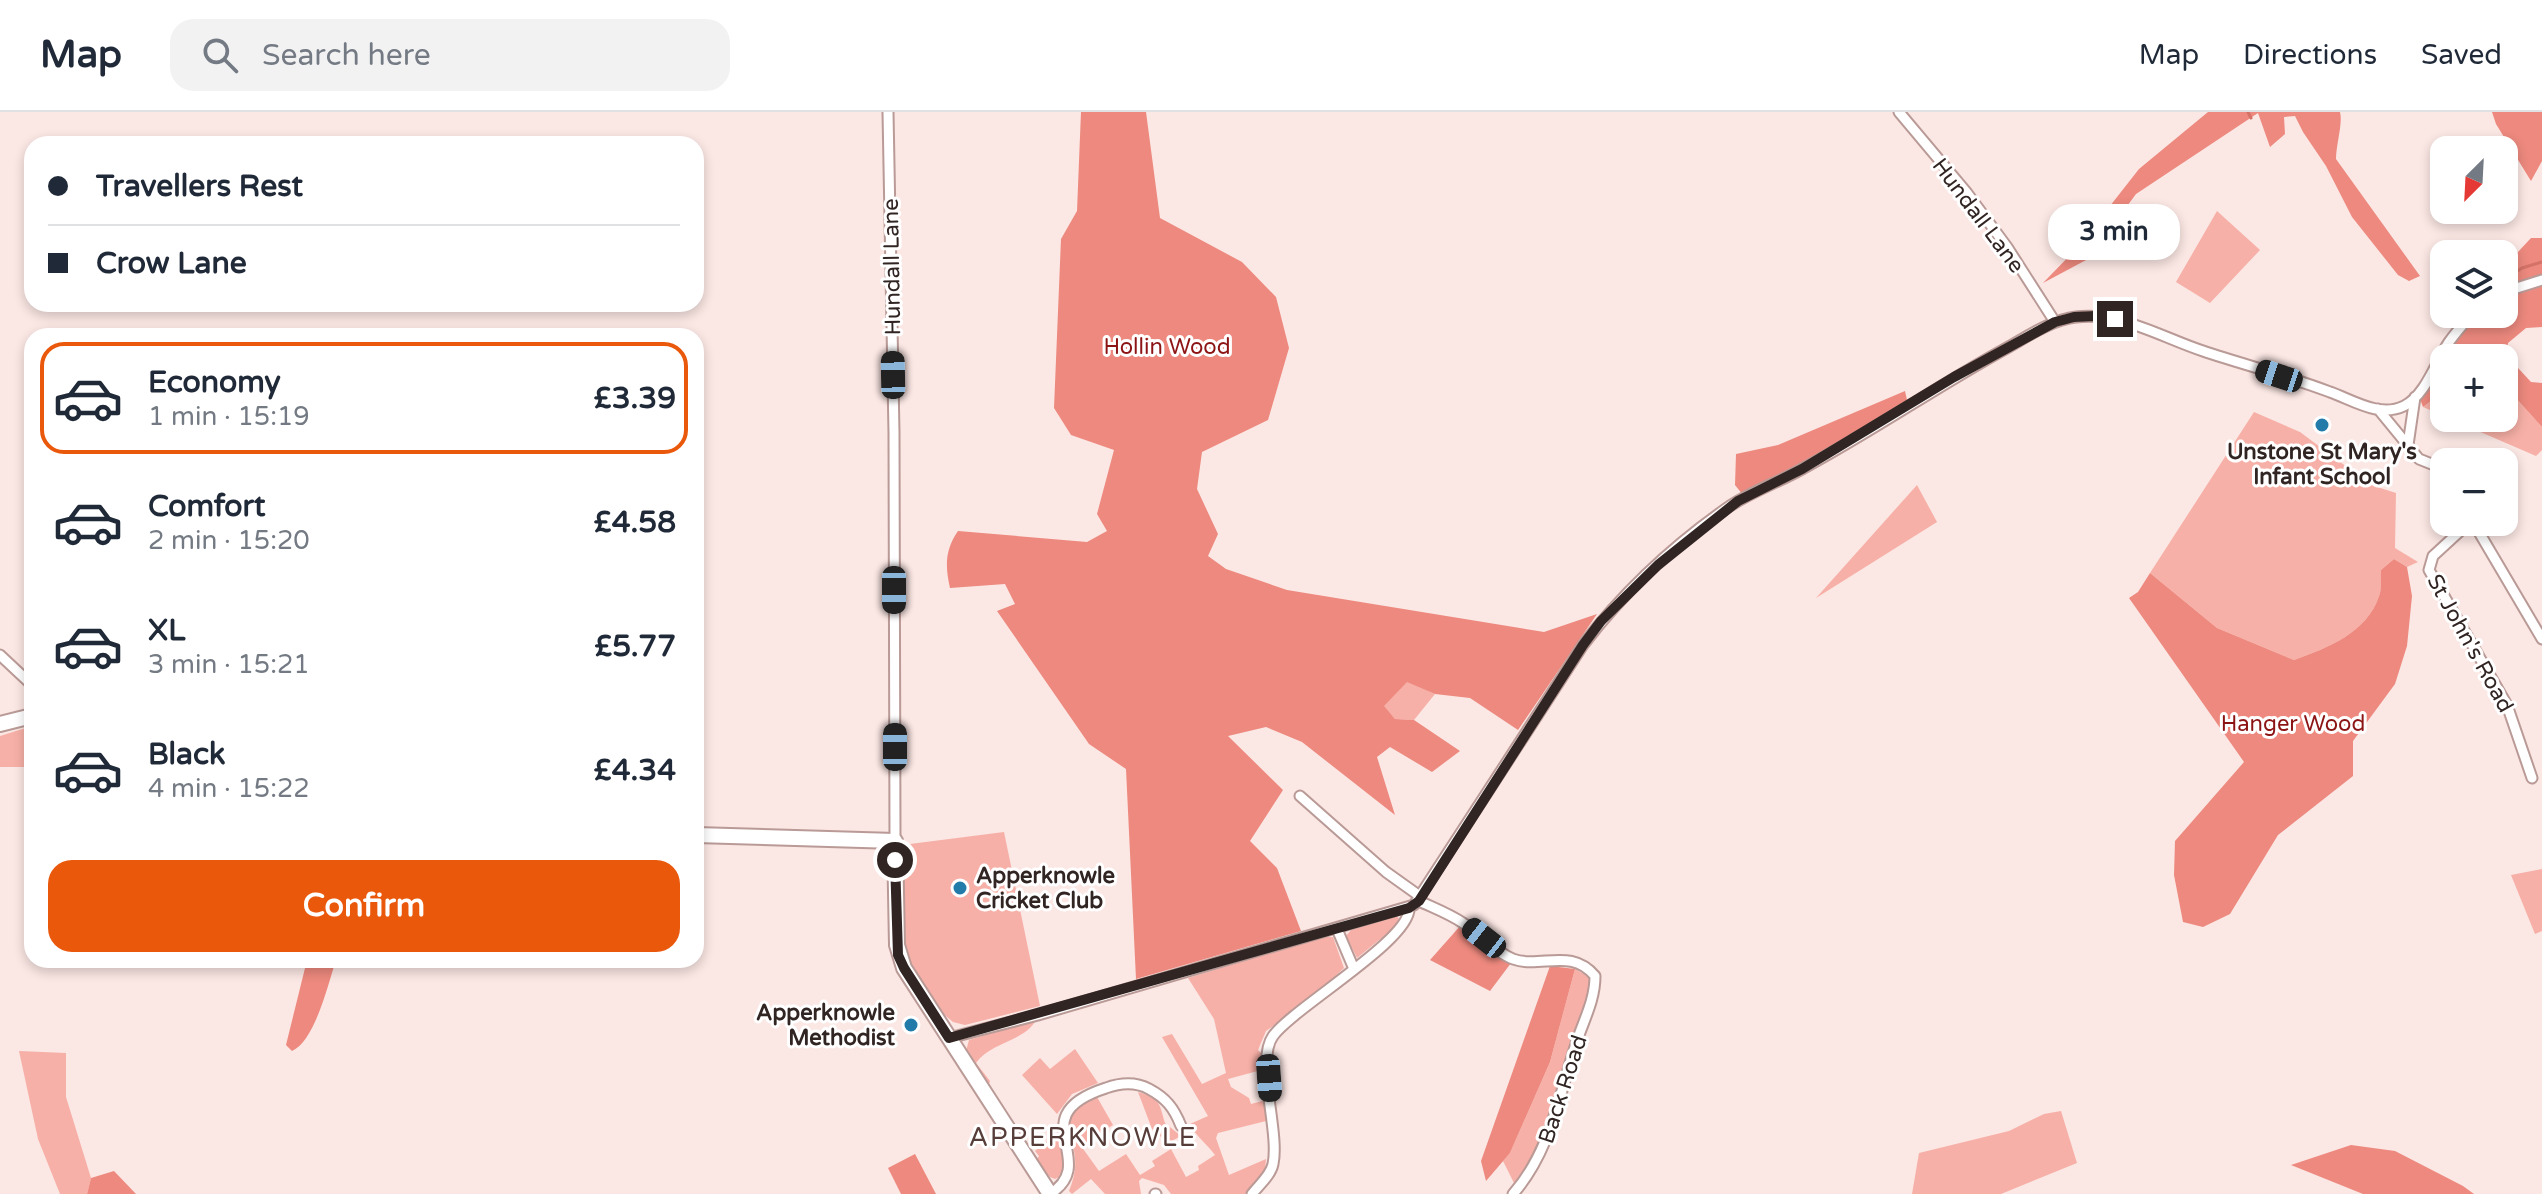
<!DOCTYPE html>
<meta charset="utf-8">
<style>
:root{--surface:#fff;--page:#f2f2f3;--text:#1f2937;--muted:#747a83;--line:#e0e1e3;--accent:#ea580c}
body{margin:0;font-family:"Varela Round",sans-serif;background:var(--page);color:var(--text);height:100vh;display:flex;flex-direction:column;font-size:30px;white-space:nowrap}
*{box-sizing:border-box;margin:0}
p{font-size:26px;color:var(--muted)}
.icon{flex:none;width:44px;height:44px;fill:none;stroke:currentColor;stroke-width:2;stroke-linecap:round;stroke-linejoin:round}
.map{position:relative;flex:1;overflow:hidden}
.sheet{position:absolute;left:24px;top:216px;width:680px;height:640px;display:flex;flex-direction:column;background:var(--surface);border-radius:24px;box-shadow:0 4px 12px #0003}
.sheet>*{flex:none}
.guide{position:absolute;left:24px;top:24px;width:680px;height:176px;border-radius:24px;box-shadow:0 4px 12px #0003;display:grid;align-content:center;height:176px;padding:0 24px;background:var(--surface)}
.needle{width:52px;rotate:204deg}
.fabs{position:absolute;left:2430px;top:24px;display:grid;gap:16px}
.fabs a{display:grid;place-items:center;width:88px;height:88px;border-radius:16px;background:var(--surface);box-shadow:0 4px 12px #0003;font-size:40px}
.end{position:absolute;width:36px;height:36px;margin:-18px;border:10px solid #312523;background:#fff;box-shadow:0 0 0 4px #fff}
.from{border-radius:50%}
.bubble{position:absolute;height:56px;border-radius:24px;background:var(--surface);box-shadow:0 4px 12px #0003;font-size:26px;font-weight:700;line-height:56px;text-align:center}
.car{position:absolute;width:24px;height:48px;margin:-24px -12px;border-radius:10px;box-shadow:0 0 6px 2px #0007;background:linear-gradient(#222 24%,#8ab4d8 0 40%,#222 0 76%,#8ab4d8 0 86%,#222 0)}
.guide b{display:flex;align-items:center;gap:28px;height:76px;font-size:30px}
.guide b+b{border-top:2px solid var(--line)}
.guide i{width:20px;height:20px;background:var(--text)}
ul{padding:14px 0 0;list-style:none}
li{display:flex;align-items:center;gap:24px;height:112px;margin:0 16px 12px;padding:0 8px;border:4px solid transparent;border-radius:24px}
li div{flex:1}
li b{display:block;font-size:30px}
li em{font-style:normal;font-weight:700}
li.active{border-color:var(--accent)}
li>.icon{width:72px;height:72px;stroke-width:1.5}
.button{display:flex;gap:16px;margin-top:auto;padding:16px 24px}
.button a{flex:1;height:92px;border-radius:24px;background:var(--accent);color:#fff;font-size:32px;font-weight:700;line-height:92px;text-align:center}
header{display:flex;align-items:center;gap:48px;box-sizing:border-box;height:112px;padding:0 40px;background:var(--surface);border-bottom:2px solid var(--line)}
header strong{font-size:38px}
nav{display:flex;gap:44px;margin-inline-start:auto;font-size:28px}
.search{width:560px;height:72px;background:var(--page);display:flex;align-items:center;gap:20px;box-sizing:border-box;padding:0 28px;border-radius:24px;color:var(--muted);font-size:30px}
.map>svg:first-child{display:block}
</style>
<header>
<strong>Map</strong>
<div class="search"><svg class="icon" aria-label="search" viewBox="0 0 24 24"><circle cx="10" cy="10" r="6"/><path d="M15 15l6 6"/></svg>Search here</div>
<nav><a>Map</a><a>Directions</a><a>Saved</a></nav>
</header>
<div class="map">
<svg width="2542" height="1082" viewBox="0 0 2542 1082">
<rect width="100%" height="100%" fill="#fbe7e4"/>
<path fill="#f7b0a7" d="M 2217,99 L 2260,138 L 2210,191 L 2176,170 Z
M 2504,273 L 2542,315 L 2542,338 L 2536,344 L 2448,306 L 2504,306 Z
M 2444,279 L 2444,304 L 2423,295 Z
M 2254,300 L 2300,320 L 2371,373 L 2396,381 L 2395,436 L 2418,450 L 2407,455 L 2394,447 L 2381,458 C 2380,466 2382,477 2379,484 C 2367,521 2327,536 2294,548 L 2217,516 L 2150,461 Z
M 1917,373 L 1937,410 L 1816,486 Z
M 1407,569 L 1435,582 L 1414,608 L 1395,607 L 1383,594 Z
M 32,614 L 32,655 L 0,655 L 0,624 Z
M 1004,720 L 1040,894 L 965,913 L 953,910 L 940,899 L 906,842 L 902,733 Z
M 2542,757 L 2542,819 L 2535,822 L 2511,763 Z
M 1395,804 L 1399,806 L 1395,815 L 1357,846 L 1346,824 L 1351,818 Z
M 1325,825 L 1333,825 L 1344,856 L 1312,886 L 1266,919 L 1258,938 L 1262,942 L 1265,957 L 1228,967 L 1231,975 L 1249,986 L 1251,992 L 1266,988 L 1266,1009 L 1218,1021 L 1216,1026 L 1229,1063 L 1266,1047 L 1265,1059 L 1246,1082 L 1171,1082 L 1164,1073 L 1142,1066 L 1139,1069 L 1141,1082 L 1105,1082 L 1091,1067 L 1072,1082 L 1069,1079 C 1073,1069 1076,1059 1075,1048 C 1073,1015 1057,1003 1097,985 L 1113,1013 L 1081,1034 L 1099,1059 L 1126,1042 L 1140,1063 L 1155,1054 L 1152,1049 L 1171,1037 L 1186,1065 L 1199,1058 L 1198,1054 L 1215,1043 C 1208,1033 1193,1021 1190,1012 L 1208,1004 L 1162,925 L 1172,922 L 1202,972 L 1226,961 L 1214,907 L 1188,866 Z
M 1575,857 L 1589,865 L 1589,884 L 1538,1040 L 1515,1073 L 1503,1049 L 1510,1041 L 1550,950 Z
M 1036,908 C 1024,930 990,930 976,951 L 990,969 L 988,975 L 966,939 L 969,928 Z
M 1075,937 L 1098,971 L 1072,982 L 1057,1002 L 1022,963 L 1040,946 L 1050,957 Z
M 19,939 L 66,941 L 66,985 L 91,1066 L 87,1082 L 60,1082 L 38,1027 Z
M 1138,980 C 1161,987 1159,991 1165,1011 L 1181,1024 L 1168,1031 L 1152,1017 Z
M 2061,999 L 2077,1051 L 2001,1082 L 1912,1082 L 1919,1041 L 2009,1019 L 2044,1002 Z
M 1057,1021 L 1064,1054 L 1059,1065 L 1055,1067 L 1050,1065 L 1036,1048 L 1039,1044 L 1035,1039 Z"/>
<path fill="#ed897e" d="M 1081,0 L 1146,0 L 1160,106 L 1242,150 L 1276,185 L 1289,236 L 1268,308 L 1202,340 L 1197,377 L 1218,422 L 1208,444 L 1226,457 L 1287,478 L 1544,520 L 1597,502 L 1518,618 L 1470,586 L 1435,582 L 1407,570 L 1384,594 L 1395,607 L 1414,608 L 1460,639 L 1432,660 L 1390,635 L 1377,645 L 1395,703 L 1302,630 L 1266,615 L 1228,624 L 1283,678 L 1250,729 L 1277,756 L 1301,819 L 1136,867 L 1126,657 L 1089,632 L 997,499 L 1015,492 L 1005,472 L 950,476 C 945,454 945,438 958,419 L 1087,430 L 1107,419 L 1097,402 L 1114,338 L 1071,323 L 1054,296 L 1061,127 L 1077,99 Z
M 2208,0 L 2340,0 C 2343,11 2336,33 2336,47 L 2420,164 L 2409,169 L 2398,163 L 2352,105 L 2326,54 L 2303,20 L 2295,4 L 2284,5 L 2285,22 L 2270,35 L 2258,1 L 2136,82 L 2088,147 L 2043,171 L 2077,136 L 2139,57 Z
M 2492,0 L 2542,0 L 2542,49 L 2531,69 L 2496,12 Z
M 2531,126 L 2542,126 L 2542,215 L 2526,216 L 2508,231 L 2506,243 L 2531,270 L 2542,271 L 2542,315 L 2504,273 L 2504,246 L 2445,246 L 2453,232 L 2480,202 L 2504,202 L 2504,155 Z
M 2444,247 L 2444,279 L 2423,295 L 2420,287 Z
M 1905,279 L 1907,288 L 1844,330 L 1743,383 L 1735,373 L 1736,342 L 1778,333 Z
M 2394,447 L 2407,455 L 2412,484 L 2407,534 L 2395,572 L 2353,629 L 2353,664 L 2278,723 L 2230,802 L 2203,815 L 2183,810 L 2174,763 L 2175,729 L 2244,650 L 2129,486 L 2138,480 L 2150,461 L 2217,516 L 2294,548 C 2327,536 2367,521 2379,484 C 2382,477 2380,466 2381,458 Z
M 1461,813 L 1511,851 L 1490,879 L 1430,848 Z
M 307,848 L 336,848 C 328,872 315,929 292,939 L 286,933 Z
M 1550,854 L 1575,857 L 1550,950 L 1510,1041 L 1486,1069 L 1481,1049 Z
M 2351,1033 L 2395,1039 L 2463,1074 L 2474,1082 L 2363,1082 L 2291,1053 Z
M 915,1042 L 936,1082 L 901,1082 L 888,1056 Z
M 114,1059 L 136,1082 L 87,1082 L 91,1066 Z"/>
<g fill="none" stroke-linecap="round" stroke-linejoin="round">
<path stroke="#d47268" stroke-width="3" d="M 2248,0 L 2251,6
M 2504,168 L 2522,156 L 2542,150"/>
<defs>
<path id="street" d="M 888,0 L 894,321 L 895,729
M 1899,0 L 1967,81 L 2007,135 L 2055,210
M 2504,180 L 2542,168
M 2378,297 L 2419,347 L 2444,357
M 2408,333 L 2415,285
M 2470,410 L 2433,444 L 2429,458 L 2507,593 L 2532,666
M 2473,410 L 2542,527
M 0,543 L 32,573
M 1300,684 L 1386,760 L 1421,785
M 1419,789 C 1434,796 1450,802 1463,811 C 1480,822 1495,840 1513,847 C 1541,857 1571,835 1595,864 C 1595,890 1582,911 1575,935 C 1558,987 1550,1040 1513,1082
M 1337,817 L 1354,857
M 949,926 L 1038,903 L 1414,793 L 1583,533 C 1622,482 1673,434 1727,396 C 1750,380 1777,371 1802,357 C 1871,320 1936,275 2005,237 C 2027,225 2050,208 2076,205 C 2119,199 2163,226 2203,239 C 2245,253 2288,264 2330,280 C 2353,288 2379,306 2404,294 C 2426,283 2436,249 2449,230 C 2456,220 2464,211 2472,202
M 1050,1082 C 1102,1049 1019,1004 1106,976 C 1120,971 1136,970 1149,977 C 1166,986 1174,996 1181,1014
M 1155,1082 L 1156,1082
M 1252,1082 C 1259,1073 1271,1063 1273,1052 C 1280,1020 1255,949 1273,924 C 1293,896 1412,827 1409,796"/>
<path id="secondary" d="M 0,612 L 32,604
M 696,723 L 895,729 L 897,833 L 904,856 L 1050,1082"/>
</defs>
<use href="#street" stroke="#b99a96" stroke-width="13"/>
<use href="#secondary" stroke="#b99a96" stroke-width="18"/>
<use href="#street" stroke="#fff" stroke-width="9"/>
<use href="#secondary" stroke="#fff" stroke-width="14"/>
</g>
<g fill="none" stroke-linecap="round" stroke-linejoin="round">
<path stroke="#312523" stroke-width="10" d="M 895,748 L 898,843 L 904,856 L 949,926 L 1409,796 L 1419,789 L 1583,533 L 1601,509 L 1658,453 L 1738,389 L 1802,357 L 1954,265 L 2055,210 L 2074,205 L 2095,204 L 2115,207"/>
</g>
<g fill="#237baa" stroke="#fff" stroke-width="3">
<circle cx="2322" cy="313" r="8"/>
<circle cx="960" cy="776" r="8"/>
<circle cx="911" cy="913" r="8"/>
</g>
<g text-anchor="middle" stroke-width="6" stroke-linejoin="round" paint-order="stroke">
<g font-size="22" fill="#312523" stroke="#fff">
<text transform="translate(1979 103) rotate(53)" y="8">Hundall Lane</text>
<text transform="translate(891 155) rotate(-91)" y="8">Hundall Lane</text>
<text transform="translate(2471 531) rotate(61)" y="8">St John's Road</text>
<text transform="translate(1562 977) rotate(-72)" y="8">Back Road</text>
</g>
<g font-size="22" fill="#8d1415" stroke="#fff">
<text x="1167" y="242">Hollin Wood</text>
<text x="2293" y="619">Hanger Wood</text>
</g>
<g font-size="22" font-weight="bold" fill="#312523" stroke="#fff">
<text x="2322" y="347">Unstone St Mary's<tspan x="2322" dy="25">Infant School</tspan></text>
<text x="976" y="771" text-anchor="start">Apperknowle<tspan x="976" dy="25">Cricket Club</tspan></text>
<text x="895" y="908" text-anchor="end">Apperknowle<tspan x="895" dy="25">Methodist</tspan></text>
</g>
<g font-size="26" letter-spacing="2" fill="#573d39" stroke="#fff">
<text x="1083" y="1034">APPERKNOWLE</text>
</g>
</g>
</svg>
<div class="fabs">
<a><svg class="needle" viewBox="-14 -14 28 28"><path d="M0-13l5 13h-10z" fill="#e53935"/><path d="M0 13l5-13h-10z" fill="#747a83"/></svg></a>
<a><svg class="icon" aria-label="layers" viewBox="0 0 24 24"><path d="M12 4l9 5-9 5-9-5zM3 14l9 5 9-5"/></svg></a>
<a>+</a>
<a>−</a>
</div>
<i class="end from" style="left:895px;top:748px"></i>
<i class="end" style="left:2115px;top:207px"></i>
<div class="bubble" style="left:2048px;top:92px;width:132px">3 min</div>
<i class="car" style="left:893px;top:263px;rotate:359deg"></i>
<i class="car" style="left:2279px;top:264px;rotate:288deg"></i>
<i class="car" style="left:894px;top:478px;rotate:180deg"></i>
<i class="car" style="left:895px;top:635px;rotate:0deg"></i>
<i class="car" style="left:1484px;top:826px;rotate:308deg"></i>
<i class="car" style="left:1269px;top:966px;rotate:176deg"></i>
<div class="guide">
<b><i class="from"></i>Travellers Rest</b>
<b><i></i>Crow Lane</b>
</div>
<section class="sheet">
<ul>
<li class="active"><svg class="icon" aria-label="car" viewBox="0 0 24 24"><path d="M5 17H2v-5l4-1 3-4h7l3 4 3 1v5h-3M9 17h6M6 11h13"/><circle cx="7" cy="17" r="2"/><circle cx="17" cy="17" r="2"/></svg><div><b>Economy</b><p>1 min · 15:19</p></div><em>£3.39</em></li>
<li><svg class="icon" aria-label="car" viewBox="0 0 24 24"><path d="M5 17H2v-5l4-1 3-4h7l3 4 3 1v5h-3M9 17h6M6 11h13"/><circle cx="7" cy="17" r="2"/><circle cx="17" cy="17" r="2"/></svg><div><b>Comfort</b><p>2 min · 15:20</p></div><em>£4.58</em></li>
<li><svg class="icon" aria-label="car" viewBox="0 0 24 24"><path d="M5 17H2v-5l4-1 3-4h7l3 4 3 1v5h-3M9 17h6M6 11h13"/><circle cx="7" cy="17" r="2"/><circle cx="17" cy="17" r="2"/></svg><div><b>XL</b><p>3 min · 15:21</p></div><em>£5.77</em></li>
<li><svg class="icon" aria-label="car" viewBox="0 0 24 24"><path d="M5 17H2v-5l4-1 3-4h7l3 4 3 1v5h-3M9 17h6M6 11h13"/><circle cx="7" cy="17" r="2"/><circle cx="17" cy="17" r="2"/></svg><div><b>Black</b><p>4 min · 15:22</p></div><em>£4.34</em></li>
</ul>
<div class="button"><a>Confirm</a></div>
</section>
</div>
